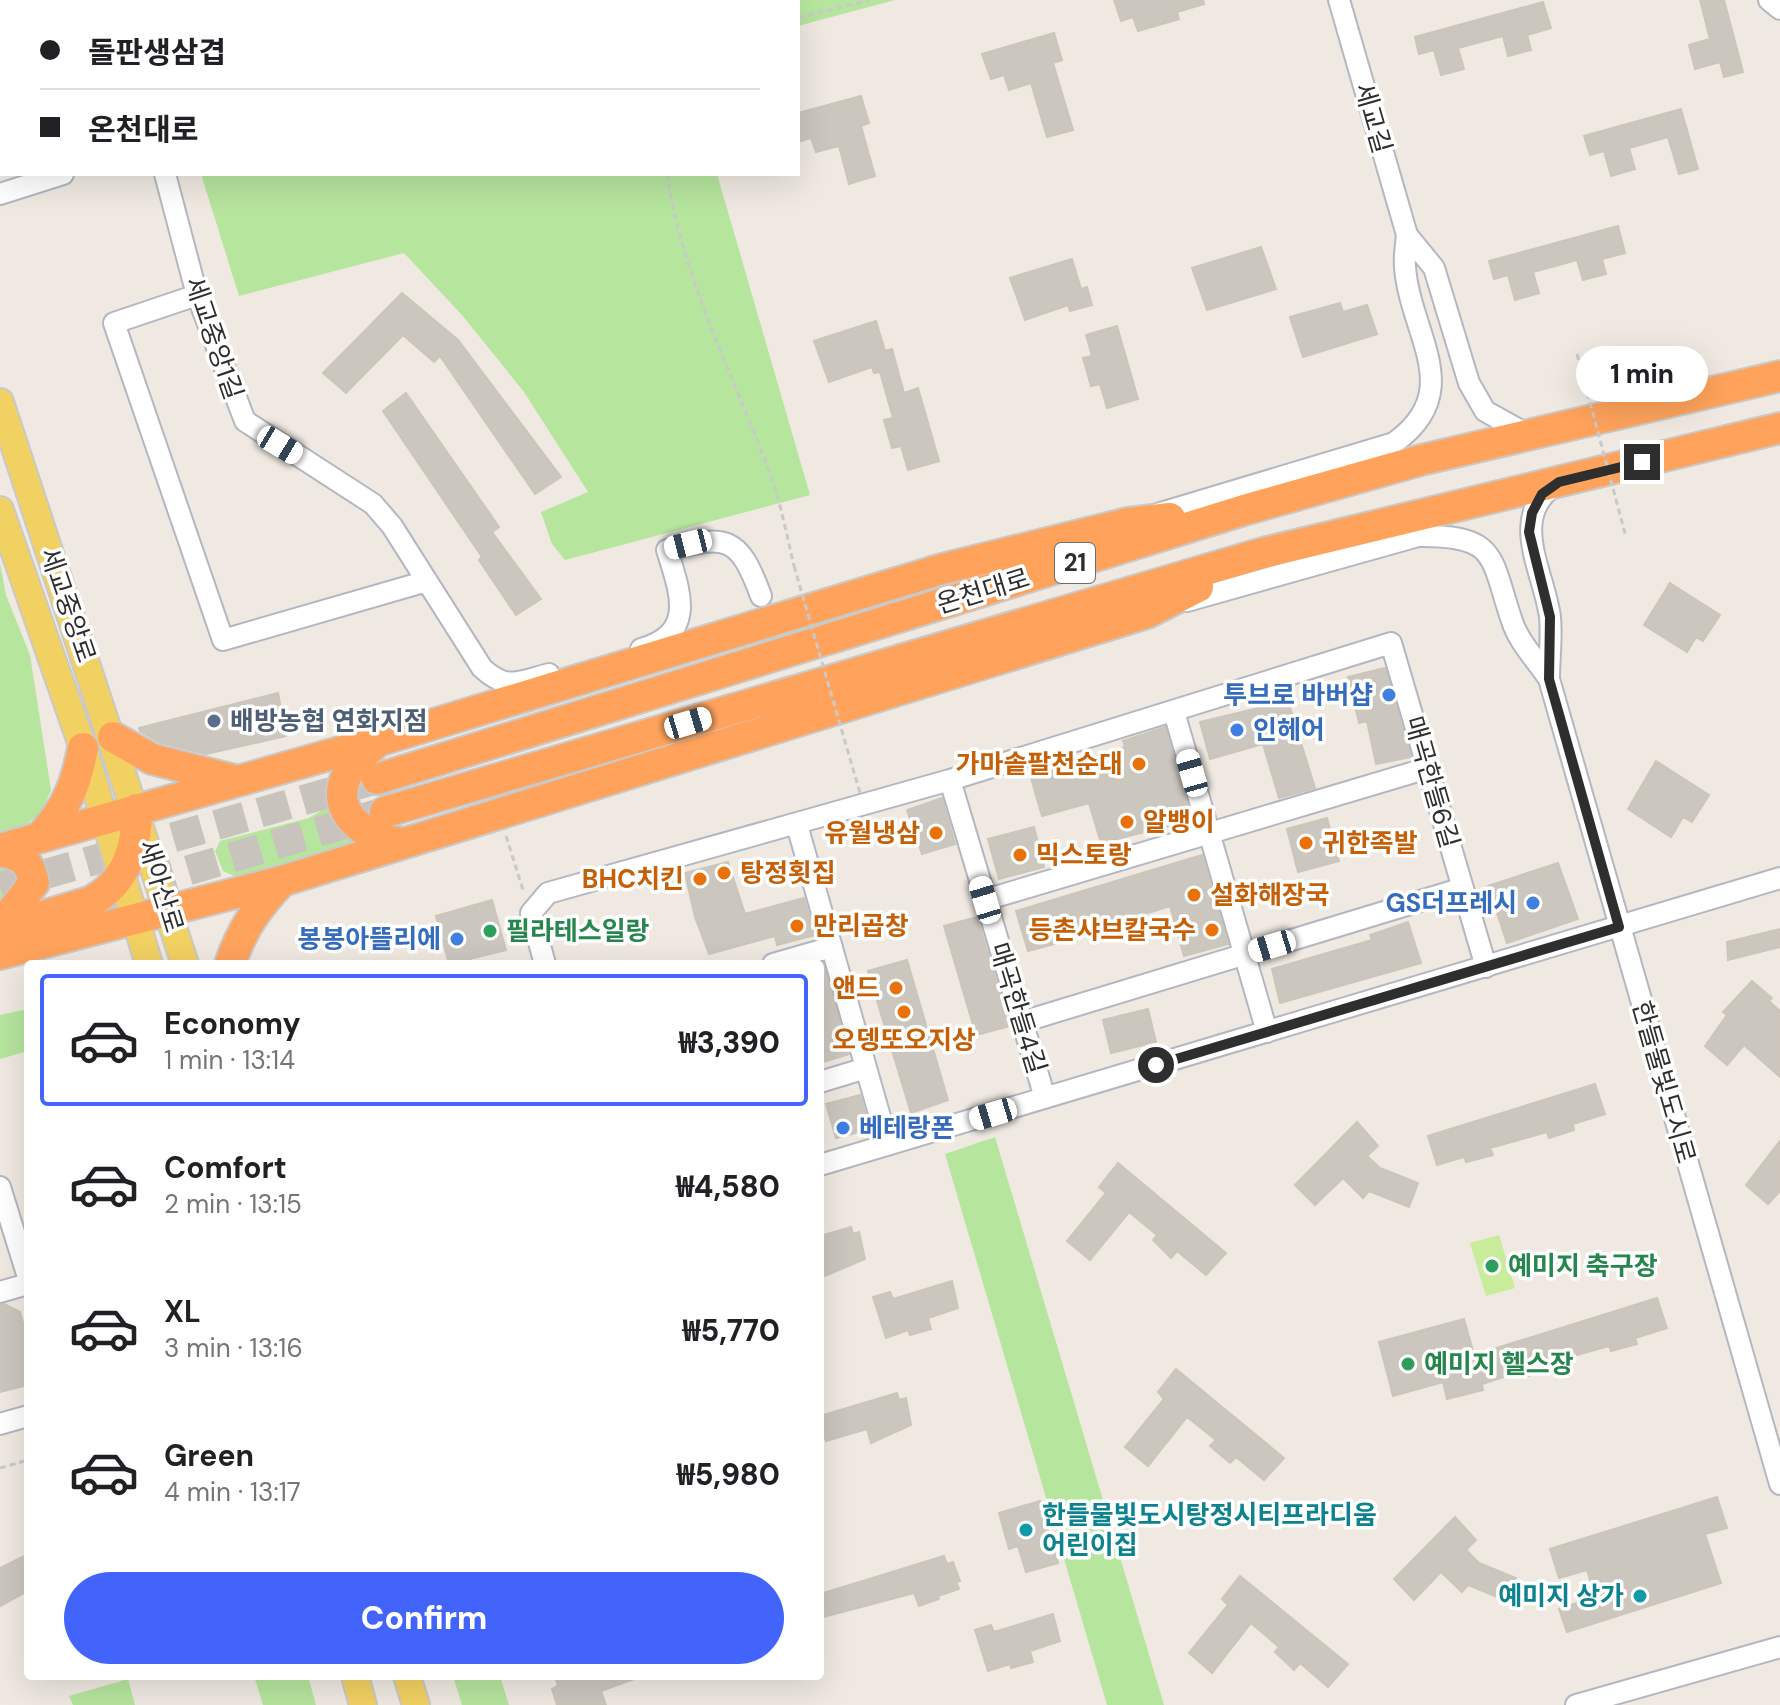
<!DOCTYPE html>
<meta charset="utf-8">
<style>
:root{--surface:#fff;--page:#f6f6f6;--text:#202124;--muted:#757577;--line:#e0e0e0;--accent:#4264fb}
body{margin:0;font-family:"DM Sans","Noto Sans KR",sans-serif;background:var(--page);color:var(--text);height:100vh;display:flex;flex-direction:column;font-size:30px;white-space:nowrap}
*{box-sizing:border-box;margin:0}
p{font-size:26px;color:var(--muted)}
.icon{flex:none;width:44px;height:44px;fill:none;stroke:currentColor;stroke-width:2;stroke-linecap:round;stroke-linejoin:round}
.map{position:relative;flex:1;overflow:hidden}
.panel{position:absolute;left:24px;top:960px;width:800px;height:720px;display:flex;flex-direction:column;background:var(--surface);border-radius:8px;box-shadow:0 8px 32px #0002}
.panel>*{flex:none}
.guide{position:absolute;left:0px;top:0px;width:800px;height:176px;box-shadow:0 8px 32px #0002;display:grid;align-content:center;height:176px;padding:0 40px;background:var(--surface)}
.end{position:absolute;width:36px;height:36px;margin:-18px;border:10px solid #2e2e2e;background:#fff;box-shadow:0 0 0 4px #fff}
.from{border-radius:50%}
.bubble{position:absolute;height:56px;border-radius:28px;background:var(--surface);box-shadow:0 8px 32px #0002;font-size:26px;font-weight:800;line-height:56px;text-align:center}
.car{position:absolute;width:24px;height:48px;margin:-24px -12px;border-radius:10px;box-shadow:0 0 6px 2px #0007;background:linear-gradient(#fff 24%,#345 0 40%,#fff 0 76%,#345 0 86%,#fff 0)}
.guide b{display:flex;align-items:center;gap:28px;height:76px;font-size:30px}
.guide b+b{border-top:2px solid var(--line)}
.guide i{width:20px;height:20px;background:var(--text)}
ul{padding:14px 0 0;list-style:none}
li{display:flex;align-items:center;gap:24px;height:132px;margin:0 16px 12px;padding:0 24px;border:4px solid transparent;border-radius:8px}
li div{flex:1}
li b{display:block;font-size:30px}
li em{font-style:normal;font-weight:800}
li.selected{border-color:var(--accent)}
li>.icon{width:72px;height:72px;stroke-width:1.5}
.cta{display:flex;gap:16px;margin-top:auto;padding:16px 40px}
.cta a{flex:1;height:92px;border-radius:48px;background:var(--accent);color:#fff;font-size:32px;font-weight:800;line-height:92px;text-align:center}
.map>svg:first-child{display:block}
</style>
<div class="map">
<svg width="1780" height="1705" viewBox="0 0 1780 1705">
<rect width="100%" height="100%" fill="#efe9e1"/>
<path fill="#b6e59e" d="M 277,0 L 676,0 L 677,2 L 278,2 Z
M 686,0 L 895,0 L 798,26 L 798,2 L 678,2 Z
M 201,174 L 717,174 L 810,495 L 565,560 L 552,544 L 541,512 L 588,492 L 524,392 L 462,315 L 404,253 L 239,296 Z
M 0,563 L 6,595 L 30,655 L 51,790 L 41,813 L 19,830 L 0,831 Z
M 333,796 L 365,842 L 239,878 L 223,871 L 215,851 L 220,841 L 309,818 L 322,810 Z
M 0,864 L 23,875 L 6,900 L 0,901 Z
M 28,1009 L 28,1051 L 0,1059 L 0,1015 Z
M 995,1137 L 1164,1705 L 1107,1705 L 945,1154 Z
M 254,1676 L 308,1676 L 316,1705 L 263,1705 Z
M 453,1676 L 500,1676 L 509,1705 L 462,1705 Z
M 128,1679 L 135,1705 L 73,1705 L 69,1696 Z"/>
<path fill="#c9ec9a" d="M 1499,1235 L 1515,1288 L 1486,1296 L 1470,1243 Z"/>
<path fill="#cbc7bf" stroke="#cbc5ba" stroke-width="2" d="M 1114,0 L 1203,0 L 1204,4 L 1177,12 L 1179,19 L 1138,31 L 1133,17 L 1121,21 Z
M 1700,0 L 1724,0 L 1743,72 L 1724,77 L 1720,62 L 1695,69 L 1689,45 L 1710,39 Z
M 1543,2 L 1551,28 L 1527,35 L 1531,50 L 1508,56 L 1503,36 L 1458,48 L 1464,69 L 1441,75 L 1434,50 L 1419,54 L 1415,37 Z
M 1054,33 L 1062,60 L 1053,63 L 1073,130 L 1047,137 L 1031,83 L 1009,90 L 1004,75 L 991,79 L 982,54 Z
M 861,96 L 869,123 L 861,126 L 875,176 L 849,184 L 839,146 L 816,152 L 811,138 L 798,142 L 798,113 Z
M 1681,109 L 1698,169 L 1679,174 L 1668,137 L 1629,148 L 1635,169 L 1611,176 L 1604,151 L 1590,155 L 1584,136 Z
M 1618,226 L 1625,253 L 1602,259 L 1606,274 L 1583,280 L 1577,260 L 1533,272 L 1539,293 L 1515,300 L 1508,275 L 1494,279 L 1489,261 Z
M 1261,247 L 1276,289 L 1207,310 L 1192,268 Z
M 1072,259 L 1081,289 L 1087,287 L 1092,305 L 1070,311 L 1068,305 L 1025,320 L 1010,278 Z
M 402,293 L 458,340 L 561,477 L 535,494 L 440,356 L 434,362 L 403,335 L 346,393 L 323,373 Z
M 1340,303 L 1343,312 L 1367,305 L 1377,334 L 1303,357 L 1290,317 Z
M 876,321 L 885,351 L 892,349 L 904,393 L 918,388 L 939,461 L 908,470 L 901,446 L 892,448 L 884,420 L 893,418 L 880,372 L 874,373 L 872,367 L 829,382 L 814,341 Z
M 1117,326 L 1138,399 L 1107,408 L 1100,384 L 1091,386 L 1083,358 L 1092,356 L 1086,335 Z
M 406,393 L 499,527 L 492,532 L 541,599 L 516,615 L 479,560 L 482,557 L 383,411 Z
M 1670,583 L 1720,615 L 1703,641 L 1696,637 L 1687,652 L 1644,625 Z
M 1385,668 L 1411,757 L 1376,764 L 1367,721 L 1359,723 L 1348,677 Z
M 278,693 L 286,736 L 206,754 L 159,742 L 140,731 L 139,728 Z
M 1288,701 L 1315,788 L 1279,798 L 1263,744 L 1210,759 L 1200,722 Z
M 1165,727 L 1192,820 L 1101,843 L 1089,803 L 1042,816 L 1031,778 L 1125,747 L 1123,741 Z
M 1656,761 L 1709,795 L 1692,822 L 1683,817 L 1671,837 L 1628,809 Z
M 942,798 L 955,844 L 922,854 L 907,810 Z
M 1327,818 L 1339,861 L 1298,872 L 1287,829 Z
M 1034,827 L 1044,867 L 999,879 L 988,839 Z
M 1202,855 L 1228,944 L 1184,956 L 1170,906 L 1113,924 L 1114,928 L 1028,951 L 1016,911 Z
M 728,862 L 745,914 L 804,898 L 815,935 L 777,945 L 775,936 L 709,954 L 695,917 L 685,873 Z
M 1558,863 L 1578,919 L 1507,943 L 1488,886 Z
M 492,900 L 506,950 L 449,964 L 436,916 Z
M 977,917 L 1010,1026 L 976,1035 L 944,926 Z
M 1408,922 L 1421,963 L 1280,1003 L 1272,969 L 1372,940 L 1370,935 Z
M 1780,929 L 1780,947 L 1728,960 L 1727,942 Z
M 907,960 L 948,1100 L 911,1113 L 868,971 Z
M 823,963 L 849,1054 L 820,1063 L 820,964 Z
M 1752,981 L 1772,998 L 1769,1001 L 1780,1011 L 1780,1077 L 1744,1045 L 1727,1065 L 1705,1046 L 1727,1015 L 1723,1012 Z
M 1148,1009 L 1156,1042 L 1111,1053 L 1103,1020 Z
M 1595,1084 L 1605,1114 L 1573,1124 L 1574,1130 L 1549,1138 L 1547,1132 L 1490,1148 L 1493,1155 L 1466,1162 L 1464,1157 L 1437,1165 L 1428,1136 Z
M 860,1095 L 870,1129 L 836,1138 L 826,1104 Z
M 1357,1122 L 1378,1146 L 1367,1156 L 1380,1168 L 1418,1183 L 1409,1207 L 1369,1191 L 1363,1198 L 1343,1178 L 1315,1205 L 1295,1185 Z
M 1780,1141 L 1780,1191 L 1768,1204 L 1746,1185 Z
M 1118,1163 L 1226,1253 L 1206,1275 L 1177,1251 L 1171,1258 L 1153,1240 L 1157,1235 L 1129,1212 L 1090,1260 L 1067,1241 L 1106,1193 L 1099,1187 Z
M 851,1227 L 853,1234 L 859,1232 L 865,1259 L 825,1276 L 820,1262 L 820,1236 Z
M 952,1281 L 958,1308 L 928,1318 L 931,1329 L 910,1335 L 908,1330 L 886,1338 L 873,1297 L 890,1292 L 893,1299 Z
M 1657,1298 L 1667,1328 L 1635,1338 L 1637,1344 L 1611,1351 L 1609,1346 L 1552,1362 L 1555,1368 L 1528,1376 L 1526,1370 L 1482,1384 L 1483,1390 L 1447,1399 L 1443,1382 L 1393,1396 L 1379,1342 L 1464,1319 L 1474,1355 Z
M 4,1304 L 20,1312 L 28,1340 L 28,1385 L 0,1392 L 0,1305 Z
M 1176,1369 L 1284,1458 L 1264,1480 L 1236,1457 L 1230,1463 L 1210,1446 L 1216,1440 L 1187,1417 L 1148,1466 L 1125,1447 L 1164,1399 L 1158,1392 Z
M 897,1393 L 899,1400 L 906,1398 L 911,1425 L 871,1443 L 867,1429 L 826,1441 L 825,1438 L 820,1439 L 820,1416 Z
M 1717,1497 L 1727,1528 L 1705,1534 L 1721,1583 L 1567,1632 L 1559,1609 L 1595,1597 L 1587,1570 L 1559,1578 L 1550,1549 Z
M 1040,1501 L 1058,1563 L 1026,1572 L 1018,1546 L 1009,1549 L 999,1513 Z
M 1455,1517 L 1476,1540 L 1466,1550 L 1479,1563 L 1516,1578 L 1507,1601 L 1468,1585 L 1462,1592 L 1441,1572 L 1414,1600 L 1394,1579 Z
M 28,1554 L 28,1591 L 0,1606 L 0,1568 Z
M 944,1556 L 947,1564 L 953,1562 L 960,1581 L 956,1582 L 959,1589 L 938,1596 L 939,1599 L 919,1606 L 914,1593 L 820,1618 L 820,1594 Z
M 1240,1576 L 1348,1664 L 1328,1687 L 1300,1663 L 1294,1670 L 1275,1652 L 1279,1647 L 1251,1623 L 1212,1673 L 1189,1653 L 1228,1605 L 1222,1599 Z
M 1053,1614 L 1060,1641 L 1030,1651 L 1033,1662 L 1011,1668 L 1010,1664 L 988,1671 L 975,1630 L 991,1625 L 994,1632 Z
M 565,1676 L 636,1676 L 637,1678 L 601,1691 L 606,1705 L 557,1705 L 552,1689 L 558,1686 L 556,1679 Z"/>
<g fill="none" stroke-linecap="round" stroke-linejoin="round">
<path stroke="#c8c4bd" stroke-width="30" stroke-dasharray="30 15" stroke-linecap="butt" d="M 0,887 L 377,779
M 102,896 L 378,814"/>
<defs>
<path id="minor" d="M 118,0 L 118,2
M 1769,0 L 1780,9
M 0,31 L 2,37
M 165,174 L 197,295 L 245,421 L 373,504 L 392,526 L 482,668 C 507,691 518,682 549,674
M 0,194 L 63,174
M 1407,235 L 1434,268 L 1469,383 L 1485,411 L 1530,436
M 197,295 L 114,323 L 223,640 L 427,581
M 1555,485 C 1508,517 1544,572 1550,617 C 1552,637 1549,659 1549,679 L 1780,1484
M 1154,515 L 1394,443 C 1467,391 1410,335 1405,267 C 1404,256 1406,245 1407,235 L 1339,0
M 1187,601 L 1418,536 C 1499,535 1490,557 1512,621 C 1518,641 1537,661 1549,679
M 641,649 C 697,633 680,592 667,550 C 727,534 739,536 761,596
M 1174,712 L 1267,1032
M 950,780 L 1045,1098
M 797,825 L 888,1145
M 985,900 L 1428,768
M 545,964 L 531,913 L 548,893 L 950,780 L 1391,643 L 1486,967
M 773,964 L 832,947
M 1022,1022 L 1463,888
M 820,1082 L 866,1068
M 820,1165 L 1780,878
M 0,1187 L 28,1277
M 0,1292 L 28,1284
M 0,1424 L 28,1416
M 1576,1705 L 1780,1647"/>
<path id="major" d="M 0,402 L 185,964
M 0,510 L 83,748 L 149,964
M 355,1676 L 363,1705
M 407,1676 L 416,1705"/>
<path id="highway" d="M 113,737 L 152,759 L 234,780
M 377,742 C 366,752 354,761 347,775 C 327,815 371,841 405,843
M 377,779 L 1244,510 L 1421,460 L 1780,376
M 385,812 L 1263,553 L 1780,428
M 42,835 C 67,807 76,785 83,748
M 0,849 L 378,741 L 942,569 L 1128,523 L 1170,518
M 0,851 C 22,856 29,859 34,883 L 0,926
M 0,929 L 92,901 C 127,881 137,847 137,809
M 0,954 L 282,881 L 1147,613 L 1198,587
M 230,964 C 242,929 257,907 282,881"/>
</defs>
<use href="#minor" stroke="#b4b7c1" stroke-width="24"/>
<use href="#major" stroke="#c9c9c9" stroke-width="30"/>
<use href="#highway" stroke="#c9c9c9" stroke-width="34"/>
<path stroke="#c9c9c9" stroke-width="3" stroke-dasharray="6 4" stroke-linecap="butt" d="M 639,0 L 639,2
M 798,18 L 869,0
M 667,174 C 683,281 734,376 771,476 C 781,505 787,536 794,566
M 506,836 L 523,890
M 0,1468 L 28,1460"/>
<use href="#minor" stroke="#fff" stroke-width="20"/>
<use href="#major" stroke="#f2d163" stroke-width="26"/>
<use href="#highway" stroke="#ffa35c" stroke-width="30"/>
<path stroke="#c9c9c9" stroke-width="3" stroke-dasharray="6 4" stroke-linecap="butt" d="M 1577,354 L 1626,537
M 794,566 L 860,793"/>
</g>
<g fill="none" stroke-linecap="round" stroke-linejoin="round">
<path stroke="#2e2e2e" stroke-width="10" d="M 1156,1065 L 1619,927 L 1549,679 L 1550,617 L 1529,532 L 1532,513 L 1542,494 L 1559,482 L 1642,462"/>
</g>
<g fill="#3f7fe0" stroke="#fff" stroke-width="3">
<circle cx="1389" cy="695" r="8"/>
<circle cx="1237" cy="730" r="8"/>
<circle cx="1533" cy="903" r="8"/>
<circle cx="457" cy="939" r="8"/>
<circle cx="843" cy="1128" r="8"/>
</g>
<circle fill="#5c6f8a" stroke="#fff" stroke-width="3" cx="214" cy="721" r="8"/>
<g fill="#e8710a" stroke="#fff" stroke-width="3">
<circle cx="1139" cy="764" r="8"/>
<circle cx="1127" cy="822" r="8"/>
<circle cx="936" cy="833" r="8"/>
<circle cx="1306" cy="843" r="8"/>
<circle cx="1020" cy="855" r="8"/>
<circle cx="724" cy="873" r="8"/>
<circle cx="700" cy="879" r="8"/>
<circle cx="1194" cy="895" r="8"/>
<circle cx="797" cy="926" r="8"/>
<circle cx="1212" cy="930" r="8"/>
<circle cx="896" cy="988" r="8"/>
<circle cx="904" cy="1012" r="8"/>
</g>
<g fill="#2e9e5b" stroke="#fff" stroke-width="3">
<circle cx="490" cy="931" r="8"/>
<circle cx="1492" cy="1266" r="8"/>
<circle cx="1408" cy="1364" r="8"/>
</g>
<g fill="#0f9aa8" stroke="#fff" stroke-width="3">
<circle cx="1026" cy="1530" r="8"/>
<circle cx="1640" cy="1596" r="8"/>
</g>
<g text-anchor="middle" stroke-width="7" stroke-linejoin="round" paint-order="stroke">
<rect fill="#fff" stroke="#6d6d6d" stroke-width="2" x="1055" y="543" width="40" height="40" rx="6"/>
<g font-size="24" font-weight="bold" fill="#2e2e2e">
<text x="1075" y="571">21</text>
</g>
<g font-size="26" fill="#2e2e2e" stroke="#fff">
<text transform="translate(1373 118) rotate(74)" y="9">세교길</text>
<text transform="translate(214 338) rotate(71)" y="9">세교중앙1길</text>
<text transform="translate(983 591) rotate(-17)" y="9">온천대로</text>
<text transform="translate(68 605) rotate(71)" y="9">세교중앙로</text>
<text transform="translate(1432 782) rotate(74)" y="9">매곡한들6길</text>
<text transform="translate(161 886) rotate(73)" y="9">새아산로</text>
<text transform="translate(1018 1008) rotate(73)" y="9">매곡한들4길</text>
<text transform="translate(1664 1082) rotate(74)" y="9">한들물빛도시로</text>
</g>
<g font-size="26" font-weight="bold" fill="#366cbe" stroke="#fff" text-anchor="end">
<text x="1373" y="704">투브로 바버샵</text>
<text x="1253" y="739" text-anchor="start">인헤어</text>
<text x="1517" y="912">GS더프레시</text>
<text x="441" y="948">봉봉아뜰리에</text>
<text x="859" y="1137" text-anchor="start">베테랑폰</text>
</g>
<g font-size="26" font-weight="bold" fill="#4e5e75" stroke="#fff" text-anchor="start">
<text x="230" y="730">배방농협 연화지점</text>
</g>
<g font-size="26" font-weight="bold" fill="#c56008" stroke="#fff" text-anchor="start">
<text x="1123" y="773" text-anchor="end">가마솥팔천순대</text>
<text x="1143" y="831">알뱅이</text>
<text x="920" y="842" text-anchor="end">유월냉삼</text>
<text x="1322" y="852">귀한족발</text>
<text x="1036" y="864">믹스토랑</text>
<text x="740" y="882">탕정횟집</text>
<text x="684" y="888" text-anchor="end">BHC치킨</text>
<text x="1210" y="904">설화해장국</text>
<text x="813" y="935">만리곱창</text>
<text x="1196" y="939" text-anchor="end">등촌샤브칼국수</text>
<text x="880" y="997" text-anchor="end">앤드</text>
<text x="904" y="1049" text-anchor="middle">오뎅또오지상</text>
</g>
<g font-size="26" font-weight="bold" fill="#27864d" stroke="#fff" text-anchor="start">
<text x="506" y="940">필라테스일랑</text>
<text x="1508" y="1275">예미지 축구장</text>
<text x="1424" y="1373">예미지 헬스장</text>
</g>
<g font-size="26" font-weight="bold" fill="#0d838f" stroke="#fff" text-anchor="start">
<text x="1042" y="1524">한들물빛도시탕정시티프라디움<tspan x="1042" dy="30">어린이집</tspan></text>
<text x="1624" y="1605" text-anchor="end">예미지 상가</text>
</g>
</g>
</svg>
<i class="end from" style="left:1156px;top:1065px"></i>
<i class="end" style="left:1642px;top:462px"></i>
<div class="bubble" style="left:1576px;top:346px;width:132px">1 min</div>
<i class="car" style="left:280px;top:445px;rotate:121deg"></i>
<i class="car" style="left:688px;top:544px;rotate:256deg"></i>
<i class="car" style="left:688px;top:723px;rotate:73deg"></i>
<i class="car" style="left:1192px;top:773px;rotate:344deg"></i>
<i class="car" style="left:985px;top:900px;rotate:343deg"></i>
<i class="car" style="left:1272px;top:946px;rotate:253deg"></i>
<i class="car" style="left:993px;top:1114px;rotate:253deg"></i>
<div class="guide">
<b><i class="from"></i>돌판생삼겹</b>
<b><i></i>온천대로</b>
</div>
<section class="panel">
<ul>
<li class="selected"><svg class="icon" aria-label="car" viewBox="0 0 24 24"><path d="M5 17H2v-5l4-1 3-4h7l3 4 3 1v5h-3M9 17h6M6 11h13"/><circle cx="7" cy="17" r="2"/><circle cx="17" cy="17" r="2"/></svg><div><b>Economy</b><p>1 min · 13:14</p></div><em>₩3,390</em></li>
<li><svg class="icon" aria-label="car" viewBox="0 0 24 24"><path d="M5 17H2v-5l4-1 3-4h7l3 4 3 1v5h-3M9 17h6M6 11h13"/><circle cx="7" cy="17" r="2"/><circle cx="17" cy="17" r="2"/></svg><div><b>Comfort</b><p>2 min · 13:15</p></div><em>₩4,580</em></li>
<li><svg class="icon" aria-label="car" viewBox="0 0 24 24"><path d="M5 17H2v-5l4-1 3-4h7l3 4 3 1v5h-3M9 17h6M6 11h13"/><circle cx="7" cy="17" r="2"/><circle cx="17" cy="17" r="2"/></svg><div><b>XL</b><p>3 min · 13:16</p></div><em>₩5,770</em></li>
<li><svg class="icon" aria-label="car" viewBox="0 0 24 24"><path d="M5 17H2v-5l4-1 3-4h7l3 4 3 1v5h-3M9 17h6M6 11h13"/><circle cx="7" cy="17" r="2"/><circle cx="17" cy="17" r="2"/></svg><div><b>Green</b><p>4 min · 13:17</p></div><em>₩5,980</em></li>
</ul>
<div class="cta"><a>Confirm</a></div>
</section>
</div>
